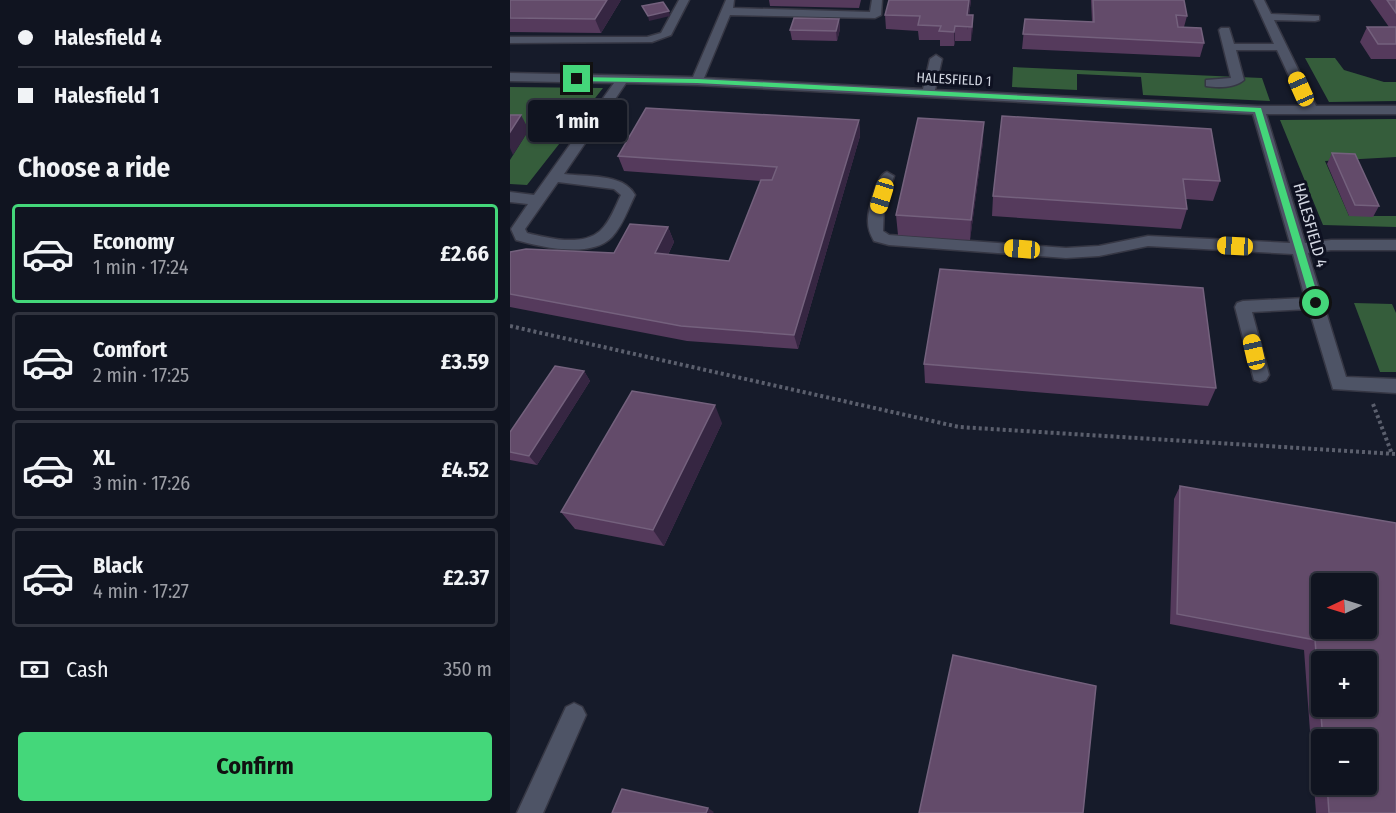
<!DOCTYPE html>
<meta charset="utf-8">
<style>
:root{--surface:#101420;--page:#191d29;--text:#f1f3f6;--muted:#9c9ea5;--line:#30333e;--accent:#44d77a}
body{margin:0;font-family:"Fira Sans Condensed",sans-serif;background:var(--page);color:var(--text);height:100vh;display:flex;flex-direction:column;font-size:22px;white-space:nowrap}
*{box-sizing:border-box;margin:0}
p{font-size:20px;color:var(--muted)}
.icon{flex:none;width:33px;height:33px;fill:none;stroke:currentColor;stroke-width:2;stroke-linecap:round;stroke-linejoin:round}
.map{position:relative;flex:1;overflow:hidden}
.sheet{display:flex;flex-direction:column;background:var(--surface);width:510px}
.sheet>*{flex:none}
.hud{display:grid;align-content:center;height:132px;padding:0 18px;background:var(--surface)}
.needle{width:39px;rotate:266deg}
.buttons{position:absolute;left:801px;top:573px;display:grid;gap:12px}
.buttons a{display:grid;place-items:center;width:66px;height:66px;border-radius:6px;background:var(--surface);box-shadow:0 2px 4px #0004,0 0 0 2px var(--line);font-size:30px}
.end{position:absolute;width:27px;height:27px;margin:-14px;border:8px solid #44d77a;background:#111;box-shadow:0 0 0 3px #111}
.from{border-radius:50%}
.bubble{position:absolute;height:42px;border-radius:6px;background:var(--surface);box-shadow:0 2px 4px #0004,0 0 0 2px var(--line);font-size:20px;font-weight:700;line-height:42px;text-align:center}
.car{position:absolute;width:18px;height:36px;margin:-18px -9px;border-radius:8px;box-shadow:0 0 4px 2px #0007;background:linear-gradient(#f5c518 24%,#345 0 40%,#f5c518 0 76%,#345 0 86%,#f5c518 0)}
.hud b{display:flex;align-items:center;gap:21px;height:57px;font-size:22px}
.hud b+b{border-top:2px solid var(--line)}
.hud i{width:15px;height:15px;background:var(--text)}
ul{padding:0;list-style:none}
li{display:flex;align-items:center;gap:18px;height:99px;margin:0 12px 9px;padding:0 6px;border:3px solid var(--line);border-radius:6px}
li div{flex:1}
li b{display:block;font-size:22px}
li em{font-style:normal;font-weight:700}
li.active{border-color:var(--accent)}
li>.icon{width:54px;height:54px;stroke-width:1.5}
h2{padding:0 18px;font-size:27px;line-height:72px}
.pay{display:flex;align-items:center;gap:15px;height:66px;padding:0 18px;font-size:22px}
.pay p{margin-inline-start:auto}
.primary-button{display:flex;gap:12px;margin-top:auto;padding:12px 18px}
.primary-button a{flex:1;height:69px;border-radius:6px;background:var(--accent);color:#111;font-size:24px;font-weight:700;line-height:69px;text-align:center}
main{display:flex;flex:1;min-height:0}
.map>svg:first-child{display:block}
</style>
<main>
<section class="sheet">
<div class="hud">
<b><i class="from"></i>Halesfield 4</b>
<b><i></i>Halesfield 1</b>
</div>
<h2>Choose a ride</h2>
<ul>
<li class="active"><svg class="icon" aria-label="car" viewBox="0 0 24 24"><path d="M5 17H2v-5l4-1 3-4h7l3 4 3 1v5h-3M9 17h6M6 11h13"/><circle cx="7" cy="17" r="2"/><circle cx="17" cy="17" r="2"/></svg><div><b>Economy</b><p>1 min · 17:24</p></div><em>£2.66</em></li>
<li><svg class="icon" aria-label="car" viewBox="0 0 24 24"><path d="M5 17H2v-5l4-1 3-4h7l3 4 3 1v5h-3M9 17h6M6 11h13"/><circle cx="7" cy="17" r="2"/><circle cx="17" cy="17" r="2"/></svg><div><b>Comfort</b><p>2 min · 17:25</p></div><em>£3.59</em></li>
<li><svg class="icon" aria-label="car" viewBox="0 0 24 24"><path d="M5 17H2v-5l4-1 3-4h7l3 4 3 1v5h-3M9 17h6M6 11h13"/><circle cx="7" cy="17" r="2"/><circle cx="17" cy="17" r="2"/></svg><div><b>XL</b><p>3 min · 17:26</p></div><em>£4.52</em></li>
<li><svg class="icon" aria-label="car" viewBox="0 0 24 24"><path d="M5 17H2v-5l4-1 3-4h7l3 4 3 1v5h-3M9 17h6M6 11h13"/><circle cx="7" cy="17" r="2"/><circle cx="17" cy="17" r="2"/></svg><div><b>Black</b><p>4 min · 17:27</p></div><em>£2.37</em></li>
</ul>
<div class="pay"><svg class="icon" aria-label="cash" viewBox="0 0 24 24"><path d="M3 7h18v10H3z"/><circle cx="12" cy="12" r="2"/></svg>Cash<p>350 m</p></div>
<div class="primary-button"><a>Confirm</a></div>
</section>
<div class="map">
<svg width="886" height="813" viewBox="0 0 886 813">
<rect width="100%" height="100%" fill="#161b2a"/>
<path fill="#355d3b" d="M 795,58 L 825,58 L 834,70 L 874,82 L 886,82 L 886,101 L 819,102 Z
M 503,67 L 752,78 L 760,101 L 633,95 L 631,77 L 567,74 L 567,90 L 502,87 Z
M 0,87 L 93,88 L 17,185 L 0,184 L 0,160 L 18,131 L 0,130 Z
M 886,119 L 886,157 L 815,161 L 839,216 L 886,216 L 886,227 L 813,225 L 770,120 Z
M 844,303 L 882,304 L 886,313 L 886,372 L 870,372 Z"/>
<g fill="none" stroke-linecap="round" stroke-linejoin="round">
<defs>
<path id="minor" d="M 169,0 L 179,0 L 161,35 L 142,42 L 0,43 L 0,37 L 137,37 L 151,33 Z
M 216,0 L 224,0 L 223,8 L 360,12 L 362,0 L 372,0 L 371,15 L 365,18 L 220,15 L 194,78 L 413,89 L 420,59 L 426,55 L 432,59 L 425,90 L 748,106 L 793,106 L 767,50 L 726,50 L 734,80 C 725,88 708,88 696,86 L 696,80 L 721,78 L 709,30 L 711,28 L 719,28 L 724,44 L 764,44 L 744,0 L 754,0 L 761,14 L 809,16 L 809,20 L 805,21 L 764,20 L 806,106 L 886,106 L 886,114 L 756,114 L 795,243 L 821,240 L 886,240 L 886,250 L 821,250 L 798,253 L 836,377 L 886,379 L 886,393 L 823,389 L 799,309 L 742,312 L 759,375 L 756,380 L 750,382 L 744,380 L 725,307 L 727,303 L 733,301 L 795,298 L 783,254 L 638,246 L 589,256 L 556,258 L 379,245 L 364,241 C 360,234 358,229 358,221 C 358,210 367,174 377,172 L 384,176 L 374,207 L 373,231 L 379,235 L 556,248 L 589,246 L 638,236 L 780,243 L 743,114 L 187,85 L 116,83 L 54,174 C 75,177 114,173 125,195 C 118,209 113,225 102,237 C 81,259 31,247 6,240 L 1,229 L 18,204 L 0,202 L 0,192 L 24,195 L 104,83 L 0,81 L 0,73 L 183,77 ZM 48,182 L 104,189 L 111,195 C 105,207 100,222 90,231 C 72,247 37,238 17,233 L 15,229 Z
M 64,703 L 72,707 L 76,715 L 33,813 L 7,813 L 56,707 Z"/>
</defs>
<use href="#minor" stroke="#363744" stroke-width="3"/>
<path stroke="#5b5f6d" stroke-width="4" stroke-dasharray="3 3" stroke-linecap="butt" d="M 0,326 L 449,427 L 886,454
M 863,404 L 882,454"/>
<use href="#minor" fill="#4e5466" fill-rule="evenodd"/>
</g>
<path fill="#553a5c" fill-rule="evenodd" d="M 0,0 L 111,0 L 91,33 L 0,32 Z
M 259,0 L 351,0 L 349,8 L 260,6 Z
M 461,0 L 459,15 L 463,15 L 461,41 L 445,41 L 444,46 L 430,46 L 430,40 L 409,40 L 408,31 L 376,29 L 375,15 Z
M 581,0 L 674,0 L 677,16 L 674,27 L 694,43 L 690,57 L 512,49 L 515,19 L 582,22 Z
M 860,0 L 886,0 L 886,59 L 861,59 L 850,42 L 857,27 L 879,27 Z
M 329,19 L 330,29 L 327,41 L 282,40 L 280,30 Z
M 492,116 L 710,181 L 703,201 L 676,199 L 677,209 L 671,229 L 482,216 L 483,196 Z
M 349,120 L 350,136 L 288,349 L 177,341 L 0,307 L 0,252 L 104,253 L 158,227 L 164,242 L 158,255 L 219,261 L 251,181 L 114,171 L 108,156 Z
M 473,142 L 460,240 L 388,235 L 386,215 Z
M 822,153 L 869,206 L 863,217 L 839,216 L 817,164 Z
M 414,364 L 706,388 L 698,406 L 415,383 Z
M 74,371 L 80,381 L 27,465 L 0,460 L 0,432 Z
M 212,423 L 154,546 L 65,529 L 51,512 Z
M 670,486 L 886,523 L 886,813 L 806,813 L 794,650 L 660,624 L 664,499 ZM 812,740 L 856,740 L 856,784 L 812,784 Z"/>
<path fill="#362642" d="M 97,0 L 111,0 L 91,33 L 85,19 Z
M 459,0 L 461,0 L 457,30 L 457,15 Z
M 159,11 L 160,16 L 139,21 L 138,16 Z
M 463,15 L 463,30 L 461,41 L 462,27 Z
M 329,19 L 330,29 L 327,41 L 326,31 Z
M 445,26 L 445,41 L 444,46 L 444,32 Z
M 11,115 L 19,130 L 3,155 L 0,148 L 0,132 Z
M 349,120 L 350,136 L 288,349 L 284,335 Z
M 474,122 L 473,142 L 460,240 L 461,220 Z
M 158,227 L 164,242 L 151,269 L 145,253 Z
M 74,371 L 80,381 L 27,465 L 19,456 Z
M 205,405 L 212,423 L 154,546 L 143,530 Z
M 198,808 L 204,812 L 203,813 L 196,813 Z"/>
<path fill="#634b6a" stroke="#74617d" stroke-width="1.5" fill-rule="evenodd" d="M 0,0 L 97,0 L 85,19 L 0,18 Z
M 379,0 L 459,0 L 457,15 L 463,15 L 462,27 L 445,26 L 444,32 L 429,31 L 431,26 L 408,25 L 410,16 L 375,15 Z
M 583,0 L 674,0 L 677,16 L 666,15 L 668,27 L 691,28 L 694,43 L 513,34 L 515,19 L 584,22 Z
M 877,0 L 886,0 L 886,13 Z
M 153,2 L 159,11 L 138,16 L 132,6 Z
M 284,18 L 329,19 L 326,31 L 280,30 Z
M 857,27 L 886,27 L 886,44 L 868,44 Z
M 136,108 L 349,120 L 284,335 L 171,326 L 0,294 L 0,252 L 16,249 L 104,253 L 120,224 L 158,227 L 145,253 L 219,261 L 251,180 L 262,180 L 267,167 L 108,156 Z
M 0,115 L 11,115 L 0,132 Z
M 492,116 L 701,129 L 710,181 L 673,179 L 677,209 L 483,196 Z
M 408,118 L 474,122 L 461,220 L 386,215 Z
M 822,153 L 845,154 L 869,206 L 845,205 Z
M 430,269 L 693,288 L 706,388 L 414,364 Z
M 45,366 L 74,371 L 19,456 L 0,452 L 0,432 Z
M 122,391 L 205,405 L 143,530 L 51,512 Z
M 670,486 L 886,523 L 886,813 L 819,813 L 817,784 L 856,784 L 856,740 L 813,740 L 805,640 L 667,614 ZM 812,584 L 856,584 L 856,628 L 812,628 ZM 812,662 L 856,662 L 856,706 L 812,706 Z
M 443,655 L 586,686 L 573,813 L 409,813 Z
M 112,789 L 198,808 L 196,813 L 102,813 Z"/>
<path fill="#44d77a" d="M 65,77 L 187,79 L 751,108 L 810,303 L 806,306 L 801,303 L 745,112 L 187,83 L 67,81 Z"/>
<g text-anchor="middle" stroke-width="6" stroke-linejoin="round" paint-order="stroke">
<g font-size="14" fill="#d3d7e2" stroke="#0e1121">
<text transform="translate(444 79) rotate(3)" y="5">HALESFIELD 1</text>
</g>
<g font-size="16" fill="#d3d7e2" stroke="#0e1121">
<text transform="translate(801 225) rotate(74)" y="6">HALESFIELD 4</text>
</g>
</g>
</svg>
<div class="buttons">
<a><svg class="needle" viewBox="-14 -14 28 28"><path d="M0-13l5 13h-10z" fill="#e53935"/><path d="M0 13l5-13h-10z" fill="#9c9ea5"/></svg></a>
<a>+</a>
<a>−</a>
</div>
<i class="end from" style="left:806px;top:303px"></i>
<i class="end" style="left:67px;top:79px"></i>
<div class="bubble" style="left:18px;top:100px;width:99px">1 min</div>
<i class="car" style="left:791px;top:89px;rotate:336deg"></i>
<i class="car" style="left:372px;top:196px;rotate:197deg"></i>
<i class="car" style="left:725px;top:246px;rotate:273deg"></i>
<i class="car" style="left:512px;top:249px;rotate:274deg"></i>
<i class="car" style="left:744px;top:352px;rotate:347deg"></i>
</div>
</main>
